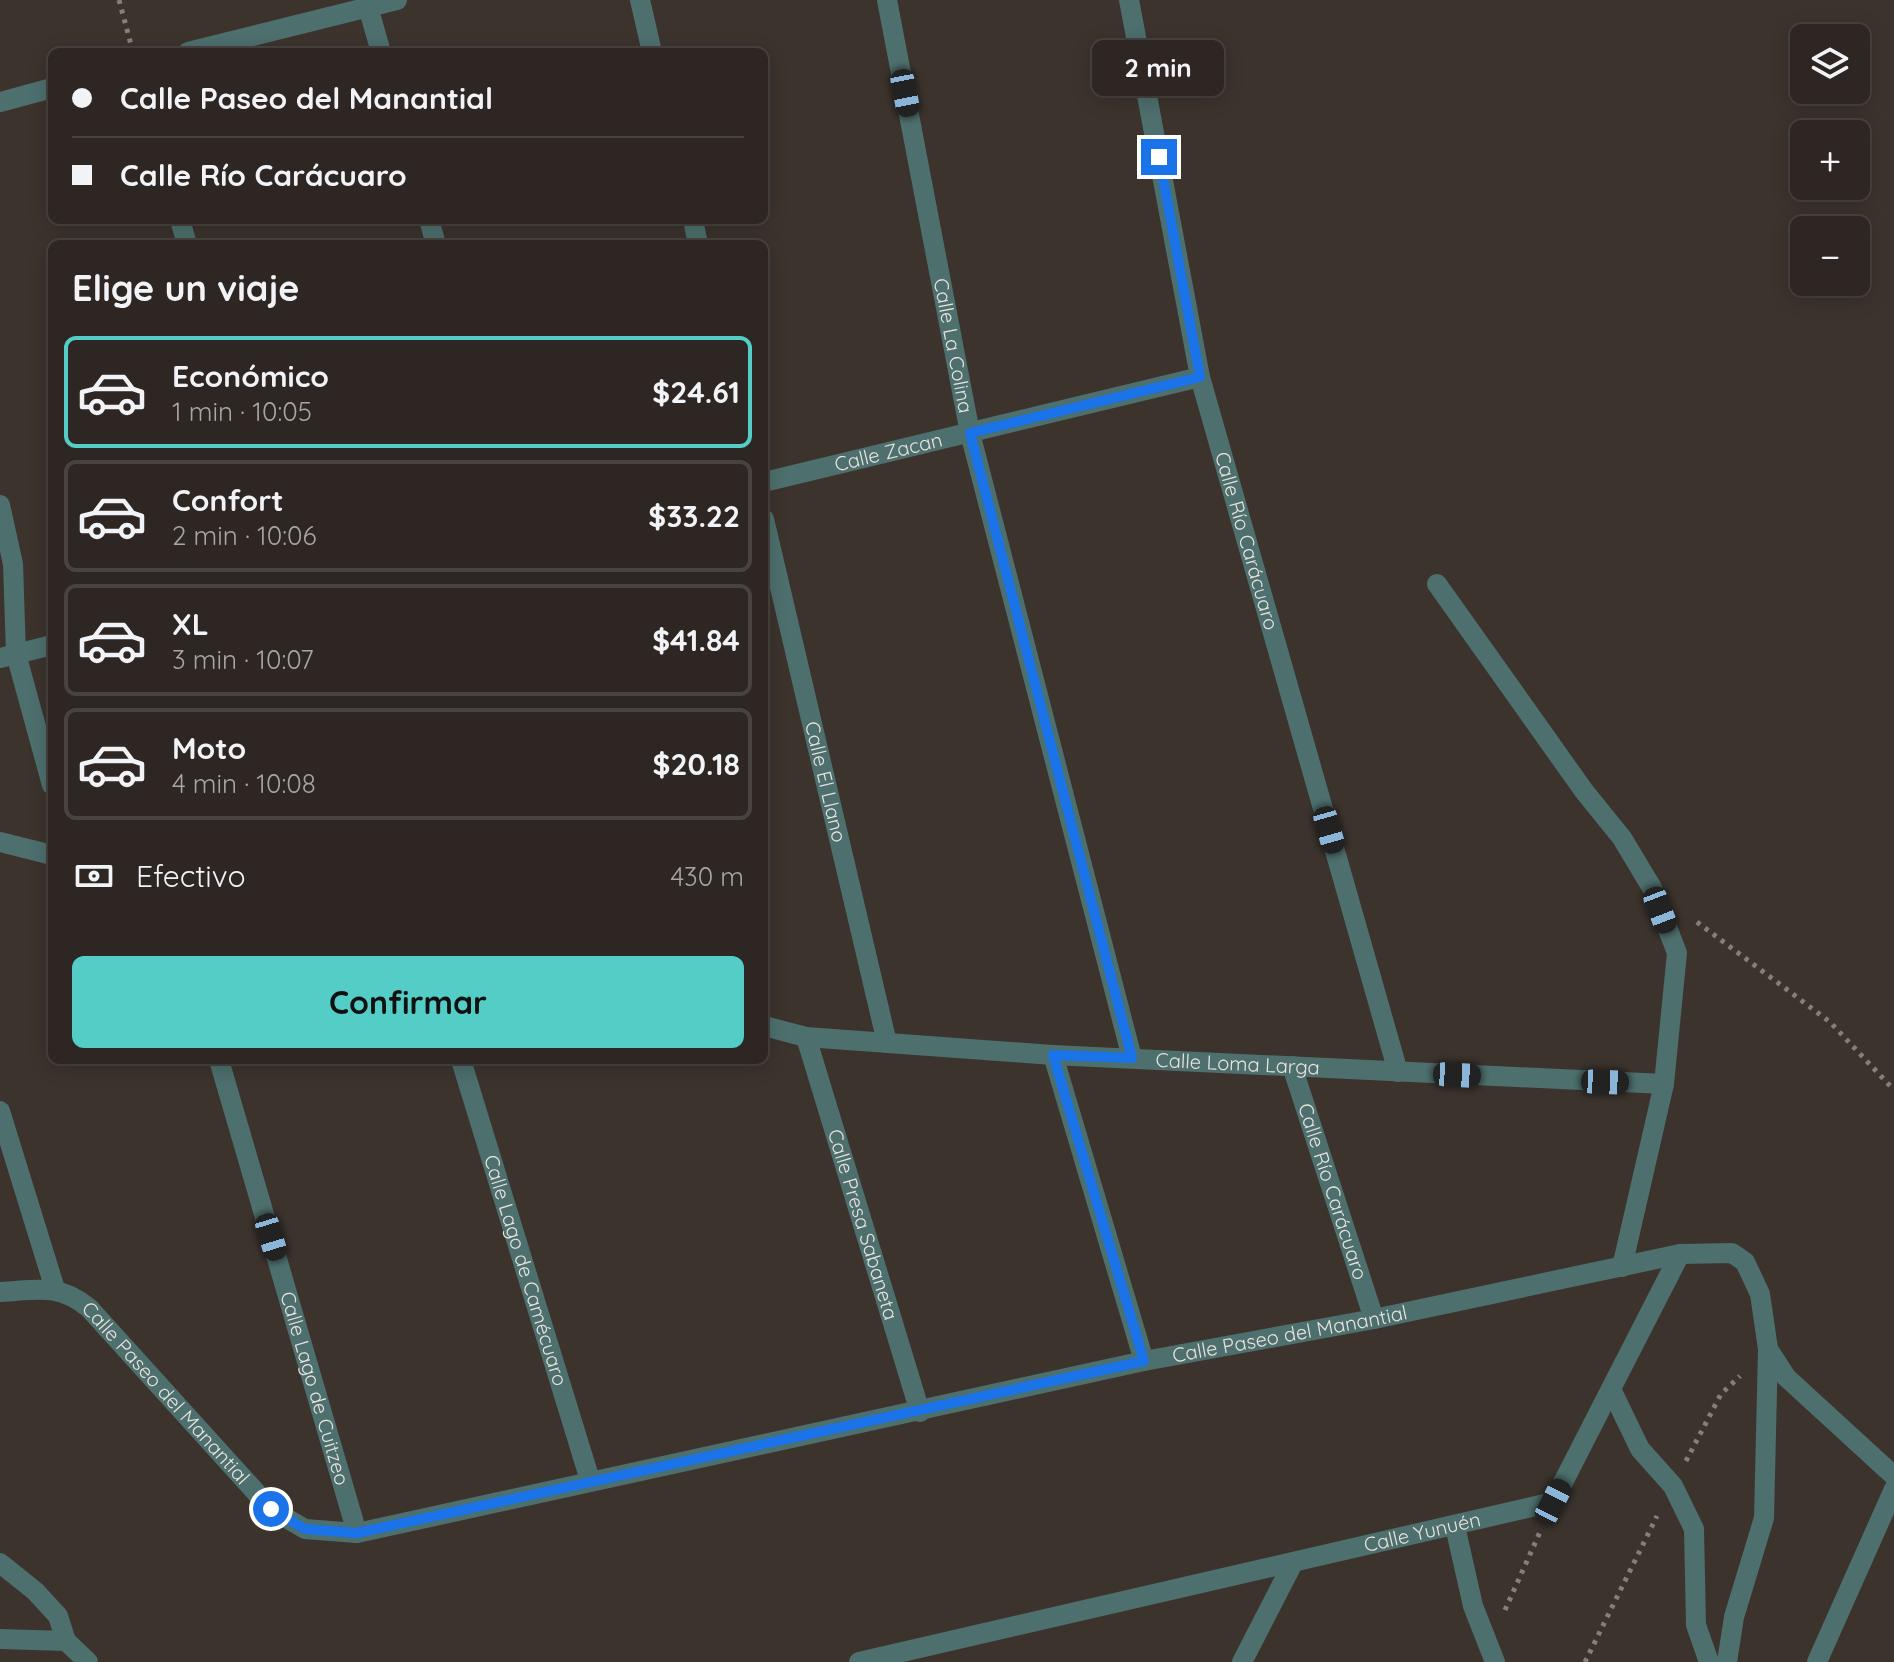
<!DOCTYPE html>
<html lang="es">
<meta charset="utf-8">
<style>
:root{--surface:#2d2622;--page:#352e2a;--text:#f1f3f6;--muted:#a7a5a5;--line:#484340;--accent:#54cdc7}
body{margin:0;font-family:Quicksand,sans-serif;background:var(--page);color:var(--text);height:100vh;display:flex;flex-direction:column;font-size:30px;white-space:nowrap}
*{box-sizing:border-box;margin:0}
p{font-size:26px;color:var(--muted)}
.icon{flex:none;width:44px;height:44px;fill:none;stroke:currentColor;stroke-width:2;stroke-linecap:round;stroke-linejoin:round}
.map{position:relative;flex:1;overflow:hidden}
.panel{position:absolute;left:48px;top:240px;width:720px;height:824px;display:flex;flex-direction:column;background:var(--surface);border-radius:12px;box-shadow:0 4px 20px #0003,0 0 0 2px var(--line)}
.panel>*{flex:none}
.guide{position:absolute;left:48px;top:48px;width:720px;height:176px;border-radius:12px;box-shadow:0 4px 20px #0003,0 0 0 2px var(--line);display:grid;align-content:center;height:176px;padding:0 24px;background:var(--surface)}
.tools{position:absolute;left:1790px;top:24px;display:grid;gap:16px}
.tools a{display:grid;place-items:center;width:80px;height:80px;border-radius:12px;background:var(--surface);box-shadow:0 4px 20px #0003,0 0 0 2px var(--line);font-size:40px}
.end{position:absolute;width:36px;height:36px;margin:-18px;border:10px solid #1a73e8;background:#fff;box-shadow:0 0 0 4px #fff}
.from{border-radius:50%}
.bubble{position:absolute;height:56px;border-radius:12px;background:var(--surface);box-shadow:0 4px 20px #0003,0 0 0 2px var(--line);font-size:26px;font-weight:800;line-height:56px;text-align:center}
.car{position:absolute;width:24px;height:48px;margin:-24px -12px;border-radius:10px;box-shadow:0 0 6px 2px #0007;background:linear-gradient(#222 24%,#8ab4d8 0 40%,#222 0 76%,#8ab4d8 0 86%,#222 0)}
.guide b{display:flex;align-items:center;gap:28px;height:76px;font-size:30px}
.guide b+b{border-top:2px solid var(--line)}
.guide i{width:20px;height:20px;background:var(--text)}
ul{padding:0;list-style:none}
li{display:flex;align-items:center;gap:24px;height:112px;margin:0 16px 12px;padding:0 8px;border:4px solid var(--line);border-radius:12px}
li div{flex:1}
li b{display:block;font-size:30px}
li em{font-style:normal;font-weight:800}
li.current{border-color:var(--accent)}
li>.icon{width:72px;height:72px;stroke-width:1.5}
h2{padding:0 24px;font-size:36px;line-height:96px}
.pay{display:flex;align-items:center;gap:20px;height:88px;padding:0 24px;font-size:30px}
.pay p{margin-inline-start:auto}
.action{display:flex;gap:16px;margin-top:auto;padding:16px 24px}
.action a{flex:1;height:92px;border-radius:12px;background:var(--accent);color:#111;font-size:32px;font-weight:800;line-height:92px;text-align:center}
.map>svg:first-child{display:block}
</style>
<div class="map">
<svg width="1894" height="1662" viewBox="0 0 1894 1662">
<rect width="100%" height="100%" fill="#3c332d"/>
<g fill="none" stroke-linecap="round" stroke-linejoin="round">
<path stroke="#867f79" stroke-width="5" stroke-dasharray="4 6" stroke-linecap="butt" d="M 119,0 L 133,52
M 1697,922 L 1830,1022 L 1894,1090
M 1686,1461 L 1721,1394 L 1740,1376
M 1505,1610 L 1540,1532
M 1585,1662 L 1657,1516"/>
<g stroke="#4d6f6d" stroke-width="20">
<path d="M 366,0 L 381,52"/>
<path d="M 640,0 L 652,52"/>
<path id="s1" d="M 887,0 L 970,433 L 1132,1058"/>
<path id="s2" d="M 1129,0 L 1200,377 L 1398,1072"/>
<path d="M 188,52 L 397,0"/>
<path d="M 0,102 L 52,88"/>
<path d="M 180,220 L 187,244"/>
<path d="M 429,220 L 436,244"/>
<path d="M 693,220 L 698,244"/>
<path id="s3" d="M 764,482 L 1200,377"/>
<path d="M 0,505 L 13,564 L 16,654 L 52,785"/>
<path id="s4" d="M 764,519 L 887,1043"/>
<path d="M 1437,584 L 1584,791 L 1622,838 L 1652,888 L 1677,953 L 1664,1084 L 1622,1267"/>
<path d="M 0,658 L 52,645"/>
<path d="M 0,842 L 52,855"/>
<path id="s5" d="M 764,1026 L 806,1037 L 1053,1055 L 1664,1084"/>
<path id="s6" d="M 806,1037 L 920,1412"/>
<path d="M 1053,1055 L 1144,1361"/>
<path id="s7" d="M 219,1060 L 357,1533"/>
<path id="s8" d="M 461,1060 L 590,1480"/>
<path id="s9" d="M 1292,1066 L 1374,1319"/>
<path d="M 0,1111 L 55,1289"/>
<path id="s10" d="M 0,1292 C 38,1290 58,1283 89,1308 L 271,1509 L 305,1529 L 357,1533 L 1144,1361 L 1374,1319 L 1680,1254 L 1732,1253 L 1745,1262 L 1760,1294 L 1768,1349 L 1786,1377 L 1894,1476"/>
<path d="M 1611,1389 L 1640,1449 L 1673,1486 L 1694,1529 L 1696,1625 L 1709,1662"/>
<path d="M 1455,1526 L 1473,1606 L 1495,1662"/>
<path d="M 0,1563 L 35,1591 L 58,1616 L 66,1641 L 88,1662"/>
<path d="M 0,1639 L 66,1641"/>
<path id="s11" d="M 859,1662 L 1553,1502 L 1680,1254"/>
<path d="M 1242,1662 L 1292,1565"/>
<path d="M 1727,1662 L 1734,1617 L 1764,1518 L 1768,1349"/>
<path d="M 1817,1662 L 1894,1489"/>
</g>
</g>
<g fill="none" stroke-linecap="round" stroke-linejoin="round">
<path stroke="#1a73e8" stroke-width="10" d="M 271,1509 L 305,1529 L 357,1533 L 1144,1361 L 1053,1055 L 1132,1058 L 970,433 L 1200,377 L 1159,157"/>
</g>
<g text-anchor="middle" stroke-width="8" stroke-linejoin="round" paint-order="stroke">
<g font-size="20" fill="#e9e3df" stroke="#3c332d">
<text dy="7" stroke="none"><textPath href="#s1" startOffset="352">Calle La Colina</textPath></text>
<text dy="7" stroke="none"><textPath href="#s3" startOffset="128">Calle Zacan</textPath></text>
<text dy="7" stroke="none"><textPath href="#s2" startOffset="554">Calle Río Carácuaro</textPath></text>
<text dy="7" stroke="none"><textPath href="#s4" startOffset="270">Calle El Llano</textPath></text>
<text dy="7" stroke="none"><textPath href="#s5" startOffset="476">Calle Loma Larga</textPath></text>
<text dy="7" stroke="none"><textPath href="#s9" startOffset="132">Calle Río Carácuaro</textPath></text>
<text dy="7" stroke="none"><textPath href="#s6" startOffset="196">Calle Presa Sabaneta</textPath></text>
<text dy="7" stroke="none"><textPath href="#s8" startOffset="220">Calle Lago de Camécuaro</textPath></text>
<text dy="7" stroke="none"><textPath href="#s10" startOffset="1410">Calle Paseo del Manantial</textPath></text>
<text dy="7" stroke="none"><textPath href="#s7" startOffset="342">Calle Lago de Cuitzeo</textPath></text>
<text dy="7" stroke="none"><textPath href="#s10" startOffset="208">Calle Paseo del Manantial</textPath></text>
<text dy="7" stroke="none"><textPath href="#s11" startOffset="578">Calle Yunuén</textPath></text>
</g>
</g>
</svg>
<div class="tools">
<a><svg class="icon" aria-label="layers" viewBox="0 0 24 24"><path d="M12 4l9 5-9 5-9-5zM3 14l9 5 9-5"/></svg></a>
<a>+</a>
<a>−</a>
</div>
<i class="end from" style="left:271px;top:1509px"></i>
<i class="end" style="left:1159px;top:157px"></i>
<div class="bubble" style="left:1092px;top:40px;width:132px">2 min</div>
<i class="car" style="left:905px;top:93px;rotate:169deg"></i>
<i class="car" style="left:1329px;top:830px;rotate:164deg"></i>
<i class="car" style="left:1660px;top:910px;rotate:159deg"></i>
<i class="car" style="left:1457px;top:1075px;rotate:93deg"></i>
<i class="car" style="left:1605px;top:1082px;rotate:92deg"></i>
<i class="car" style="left:271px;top:1237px;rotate:163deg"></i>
<i class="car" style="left:1553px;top:1502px;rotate:27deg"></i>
<div class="guide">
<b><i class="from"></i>Calle Paseo del Manantial</b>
<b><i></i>Calle Río Carácuaro</b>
</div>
<section class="panel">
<h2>Elige un viaje</h2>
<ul>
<li class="current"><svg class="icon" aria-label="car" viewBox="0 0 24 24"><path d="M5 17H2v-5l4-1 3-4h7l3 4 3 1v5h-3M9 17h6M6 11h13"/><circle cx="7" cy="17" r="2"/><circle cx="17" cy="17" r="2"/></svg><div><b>Económico</b><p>1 min · 10:05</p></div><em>$24.61</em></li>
<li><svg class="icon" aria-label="car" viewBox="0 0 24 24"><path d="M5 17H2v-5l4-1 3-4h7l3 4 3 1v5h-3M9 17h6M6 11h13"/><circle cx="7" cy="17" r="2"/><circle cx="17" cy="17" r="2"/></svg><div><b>Confort</b><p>2 min · 10:06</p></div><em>$33.22</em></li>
<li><svg class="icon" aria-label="car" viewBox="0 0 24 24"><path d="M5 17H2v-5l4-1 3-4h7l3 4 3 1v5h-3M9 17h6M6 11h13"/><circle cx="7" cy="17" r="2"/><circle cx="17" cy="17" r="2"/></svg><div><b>XL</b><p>3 min · 10:07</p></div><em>$41.84</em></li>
<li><svg class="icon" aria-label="car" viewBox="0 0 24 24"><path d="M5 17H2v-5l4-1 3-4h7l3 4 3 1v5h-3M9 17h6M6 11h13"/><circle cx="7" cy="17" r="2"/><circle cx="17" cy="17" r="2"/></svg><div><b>Moto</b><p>4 min · 10:08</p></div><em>$20.18</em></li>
</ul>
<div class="pay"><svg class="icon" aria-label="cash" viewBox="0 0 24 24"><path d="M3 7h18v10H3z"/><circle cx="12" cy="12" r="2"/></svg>Efectivo<p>430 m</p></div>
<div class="action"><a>Confirmar</a></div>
</section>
</div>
